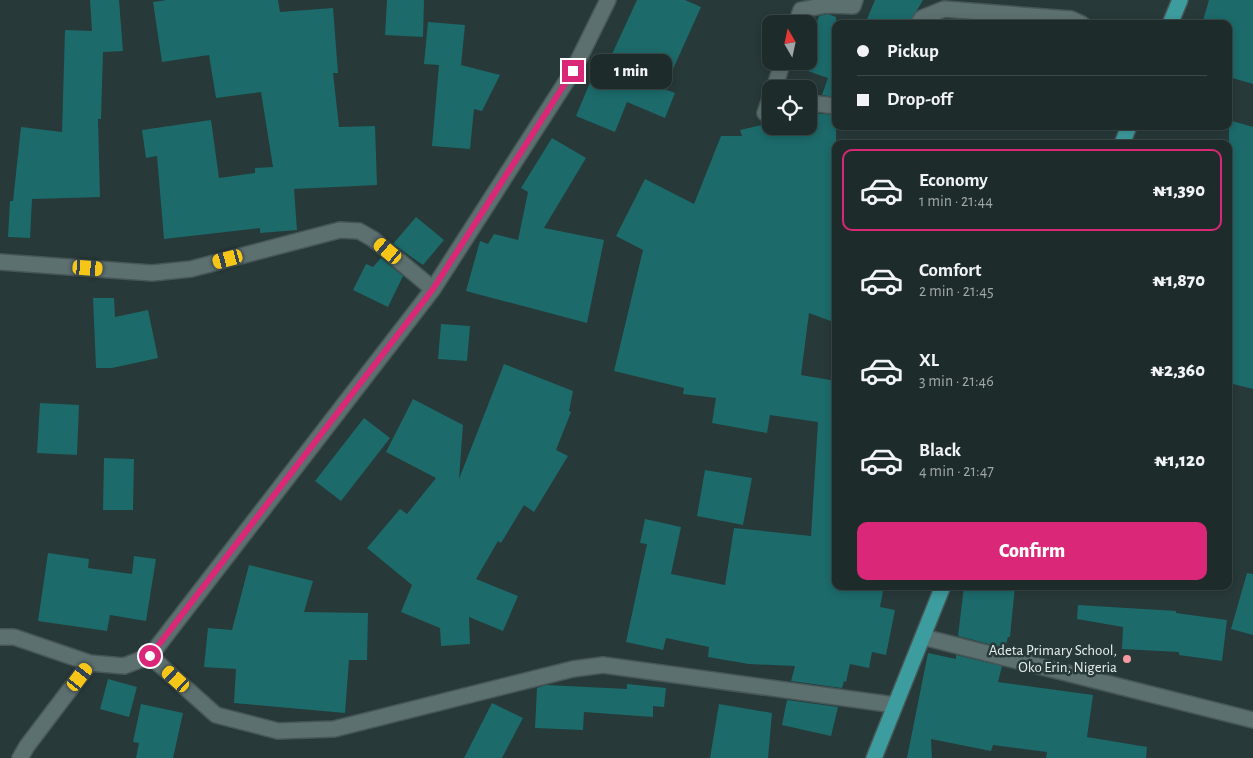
<!DOCTYPE html>
<meta charset="utf-8">
<style>
:root{--surface:#1e2b2b;--page:#263333;--text:#f1f3f6;--muted:#a1a7a9;--line:#3c4747;--accent:#db2777}
body{margin:0;font-family:"Alegreya Sans",sans-serif;background:var(--page);color:var(--text);height:100vh;display:flex;flex-direction:column;font-size:19px;white-space:nowrap}
*{box-sizing:border-box;margin:0}
p{font-size:16px;color:var(--muted)}
.icon{flex:none;width:28px;height:28px;fill:none;stroke:currentColor;stroke-width:2;stroke-linecap:round;stroke-linejoin:round}
.map{position:relative;flex:1;overflow:hidden}
.side{position:absolute;left:832px;top:140px;width:400px;height:450px;display:flex;flex-direction:column;background:var(--surface);border-radius:10px;box-shadow:0 2px 8px #0003,0 0 0 1px var(--line)}
.side>*{flex:none}
.hud{position:absolute;left:832px;top:20px;width:400px;height:110px;border-radius:10px;box-shadow:0 2px 8px #0003,0 0 0 1px var(--line);display:grid;align-content:center;height:110px;padding:0 25px;background:var(--surface)}
.needle{width:32px;rotate:351deg}
.controls{position:absolute;left:762px;top:15px;display:grid;gap:10px}
.controls a{display:grid;place-items:center;width:55px;height:55px;border-radius:10px;background:var(--surface);box-shadow:0 2px 8px #0003,0 0 0 1px var(--line);font-size:25px}
.end{position:absolute;width:22px;height:22px;margin:-11px;border:6px solid #db2777;background:#fff;box-shadow:0 0 0 2px #fff}
.from{border-radius:50%}
.bubble{position:absolute;height:35px;border-radius:10px;background:var(--surface);box-shadow:0 2px 8px #0003,0 0 0 1px var(--line);font-size:16px;font-weight:800;line-height:35px;text-align:center}
.car{position:absolute;width:15px;height:30px;margin:-15px -8px;border-radius:6px;box-shadow:0 0 4px 1px #0007;background:linear-gradient(#f5c518 24%,#345 0 40%,#f5c518 0 76%,#345 0 86%,#f5c518 0)}
.hud b{display:flex;align-items:center;gap:18px;height:48px;font-size:19px}
.hud b+b{border-top:1px solid var(--line)}
.hud i{width:12px;height:12px;background:var(--text)}
ul{padding:9px 0 0;list-style:none}
li{display:flex;align-items:center;gap:15px;height:82px;margin:0 10px 8px;padding:0 15px;border:2px solid transparent;border-radius:10px}
li div{flex:1}
li b{display:block;font-size:19px}
li em{font-style:normal;font-weight:800}
li.on{border-color:var(--accent)}
li>.icon{width:45px;height:45px;stroke-width:1.5}
.primary-button{display:flex;gap:10px;margin-top:auto;padding:10px 25px}
.primary-button a{flex:1;height:58px;border-radius:10px;background:var(--accent);color:#fff;font-size:20px;font-weight:800;line-height:58px;text-align:center}
.map>svg:first-child{display:block}
</style>
<div class="map">
<svg width="1253" height="758" viewBox="0 0 1253 758">
<rect width="100%" height="100%" fill="#283939"/>
<path fill="#1c6a6a" d="M 90,0 L 119,0 L 123,51 L 103,52 L 101,119 L 98,119 L 100,197 L 32,199 L 30,238 L 8,237 L 10,201 L 13,201 L 21,127 L 62,132 L 65,30 L 92,31 Z
M 167,0 L 278,0 L 280,12 L 333,8 L 338,73 L 333,73 L 339,127 L 375,126 L 377,185 L 294,189 L 297,230 L 260,233 L 260,228 L 164,239 L 157,156 L 146,158 L 142,130 L 211,120 L 219,178 L 255,173 L 255,168 L 273,167 L 261,92 L 216,98 L 209,55 L 162,62 L 153,2 Z
M 387,0 L 424,0 L 423,37 L 385,35 Z
M 637,0 L 685,0 L 701,7 L 664,89 L 675,93 L 665,118 L 627,102 L 615,132 L 576,116 L 599,61 L 607,65 Z
M 875,0 L 923,0 L 909,24 L 865,24 Z
M 1209,0 L 1253,0 L 1253,84 L 1229,77 L 1229,24 L 1202,24 Z
M 828,14 L 836,17 L 836,97 L 822,95 L 828,78 L 802,69 L 804,61 L 809,61 L 809,47 L 819,16 Z
M 428,22 L 465,25 L 461,65 L 500,75 L 482,111 L 474,109 L 470,149 L 432,146 L 439,65 L 424,64 Z
M 809,113 L 836,115 L 836,323 L 809,313 L 801,375 L 836,381 L 836,586 L 884,586 L 880,607 L 895,610 L 886,655 L 872,652 L 869,668 L 850,664 L 846,682 L 844,681 L 842,688 L 791,681 L 795,666 L 749,664 L 708,657 L 709,647 L 666,638 L 663,650 L 626,642 L 647,544 L 640,543 L 645,519 L 681,527 L 671,574 L 725,585 L 734,528 L 811,536 L 818,422 L 770,415 L 767,433 L 712,423 L 716,398 L 683,394 L 684,388 L 614,371 L 643,250 L 616,236 L 645,179 L 694,204 L 721,136 L 742,136 L 740,130 L 771,123 L 771,126 L 809,126 Z
M 1229,120 L 1253,127 L 1253,389 L 1229,383 Z
M 552,138 L 586,158 L 544,228 L 604,240 L 587,323 L 466,291 L 480,241 L 488,244 L 494,234 L 518,240 L 528,192 L 521,188 Z
M 416,217 L 444,240 L 423,265 L 393,244 Z
M 381,258 L 403,276 L 388,307 L 353,290 L 366,264 L 373,267 Z
M 93,298 L 114,298 L 115,317 L 148,310 L 158,358 L 112,368 L 96,368 Z
M 441,324 L 470,326 L 467,361 L 438,359 Z
M 504,364 L 573,391 L 569,411 L 571,412 L 556,450 L 568,456 L 534,512 L 524,505 L 501,543 L 498,541 L 476,579 L 518,596 L 503,631 L 469,617 L 470,644 L 441,646 L 440,628 L 401,612 L 412,585 L 367,548 L 400,509 L 407,514 L 436,478 L 386,452 L 413,399 L 463,425 L 459,479 Z
M 40,403 L 79,405 L 77,455 L 37,453 Z
M 364,418 L 390,438 L 341,501 L 315,481 Z
M 104,458 L 134,459 L 133,510 L 103,510 Z
M 705,470 L 752,478 L 743,525 L 697,516 Z
M 48,553 L 89,559 L 88,568 L 132,574 L 134,556 L 156,559 L 146,621 L 110,615 L 107,631 L 38,621 Z
M 249,565 L 313,581 L 304,612 L 368,613 L 367,660 L 349,660 L 345,713 L 234,703 L 236,669 L 204,667 L 208,628 L 232,630 Z
M 1247,573 L 1253,574 L 1253,635 L 1231,629 Z
M 964,586 L 1015,586 L 1010,637 L 1008,637 L 1005,648 L 958,636 Z
M 1078,605 L 1176,611 L 1176,613 L 1227,620 L 1222,661 L 1179,655 L 1179,652 L 1122,649 L 1123,627 L 1077,619 Z
M 928,653 L 956,659 L 956,655 L 1002,666 L 998,682 L 1093,695 L 1087,737 L 1147,747 L 1146,758 L 1046,758 L 1047,752 L 993,745 L 991,751 L 931,739 L 932,758 L 907,758 Z
M 108,679 L 137,687 L 129,717 L 100,709 Z
M 627,684 L 666,688 L 664,707 L 653,706 L 653,717 L 584,712 L 583,730 L 535,728 L 537,688 L 546,685 L 627,689 Z
M 787,700 L 838,707 L 831,736 L 782,725 Z
M 492,703 L 523,718 L 502,758 L 464,758 Z
M 141,704 L 183,713 L 173,758 L 136,758 L 139,743 L 133,742 Z
M 719,704 L 772,713 L 768,758 L 710,758 Z"/>
<g fill="none" stroke-linecap="round" stroke-linejoin="round">
<defs>
<path id="minor" d="M 796,24 L 801,10 L 827,5 L 853,6 L 855,0
M 918,24 L 922,18 L 944,9 L 1071,19 L 1082,24
M 774,89 L 783,61
M 809,103 L 836,106
M 765,113 L 771,96
M 0,262 L 152,273 L 191,269 L 340,230 L 359,231 L 373,239 L 433,289
M 0,637 L 14,637 L 90,663
M 923,637 L 1253,720
M 150,656 L 433,289 L 573,71 L 608,0
M 20,758 L 27,746 L 90,663 L 124,666 L 150,656 L 216,715 L 278,731 L 334,729 L 573,669 L 603,665 L 895,705"/>
<path id="major" d="M 1170,24 L 1180,0
M 1122,144 L 1129,126
M 874,758 L 943,586"/>
</defs>
<use href="#minor" stroke="#475757" stroke-width="18"/>
<use href="#major" stroke="#475757" stroke-width="18"/>
<use href="#minor" stroke="#5d7070" stroke-width="15"/>
<use href="#major" stroke="#3d9c9d" stroke-width="15"/>
</g>
<g fill="none" stroke-linecap="round" stroke-linejoin="round">
<path stroke="#db2777" stroke-width="6" d="M 150,656 L 433,289 L 573,71"/>
</g>
<circle fill="#f49aa0" stroke="#283939" stroke-width="2" cx="1127" cy="659" r="5"/>
<g text-anchor="middle" stroke-width="5" stroke-linejoin="round" paint-order="stroke">
<g font-size="15" fill="#e5f0ef" stroke="#283939" text-anchor="end">
<text x="1117" y="655">Adeta Primary School,<tspan x="1117" dy="17">Oko Erin, Nigeria</tspan></text>
</g>
</g>
</svg>
<div class="controls">
<a><svg class="needle" viewBox="-14 -14 28 28"><path d="M0-13l5 13h-10z" fill="#e53935"/><path d="M0 13l5-13h-10z" fill="#a1a7a9"/></svg></a>
<a><svg class="icon" aria-label="locate" viewBox="0 0 24 24"><circle cx="12" cy="12" r="6"/><path d="M12 2v4M12 18v4M2 12h4M18 12h4"/></svg></a>
</div>
<i class="end from" style="left:150px;top:656px"></i>
<i class="end" style="left:573px;top:71px"></i>
<div class="bubble" style="left:590px;top:54px;width:82px">1 min</div>
<i class="car" style="left:388px;top:251px;rotate:310deg"></i>
<i class="car" style="left:228px;top:259px;rotate:255deg"></i>
<i class="car" style="left:88px;top:268px;rotate:94deg"></i>
<i class="car" style="left:80px;top:677px;rotate:37deg"></i>
<i class="car" style="left:176px;top:679px;rotate:312deg"></i>
<div class="hud">
<b><i class="from"></i>Pickup</b>
<b><i></i>Drop-off</b>
</div>
<section class="side">
<ul>
<li class="on"><svg class="icon" aria-label="car" viewBox="0 0 24 24"><path d="M5 17H2v-5l4-1 3-4h7l3 4 3 1v5h-3M9 17h6M6 11h13"/><circle cx="7" cy="17" r="2"/><circle cx="17" cy="17" r="2"/></svg><div><b>Economy</b><p>1 min · 21:44</p></div><em>₦1,390</em></li>
<li><svg class="icon" aria-label="car" viewBox="0 0 24 24"><path d="M5 17H2v-5l4-1 3-4h7l3 4 3 1v5h-3M9 17h6M6 11h13"/><circle cx="7" cy="17" r="2"/><circle cx="17" cy="17" r="2"/></svg><div><b>Comfort</b><p>2 min · 21:45</p></div><em>₦1,870</em></li>
<li><svg class="icon" aria-label="car" viewBox="0 0 24 24"><path d="M5 17H2v-5l4-1 3-4h7l3 4 3 1v5h-3M9 17h6M6 11h13"/><circle cx="7" cy="17" r="2"/><circle cx="17" cy="17" r="2"/></svg><div><b>XL</b><p>3 min · 21:46</p></div><em>₦2,360</em></li>
<li><svg class="icon" aria-label="car" viewBox="0 0 24 24"><path d="M5 17H2v-5l4-1 3-4h7l3 4 3 1v5h-3M9 17h6M6 11h13"/><circle cx="7" cy="17" r="2"/><circle cx="17" cy="17" r="2"/></svg><div><b>Black</b><p>4 min · 21:47</p></div><em>₦1,120</em></li>
</ul>
<div class="primary-button"><a>Confirm</a></div>
</section>
</div>
